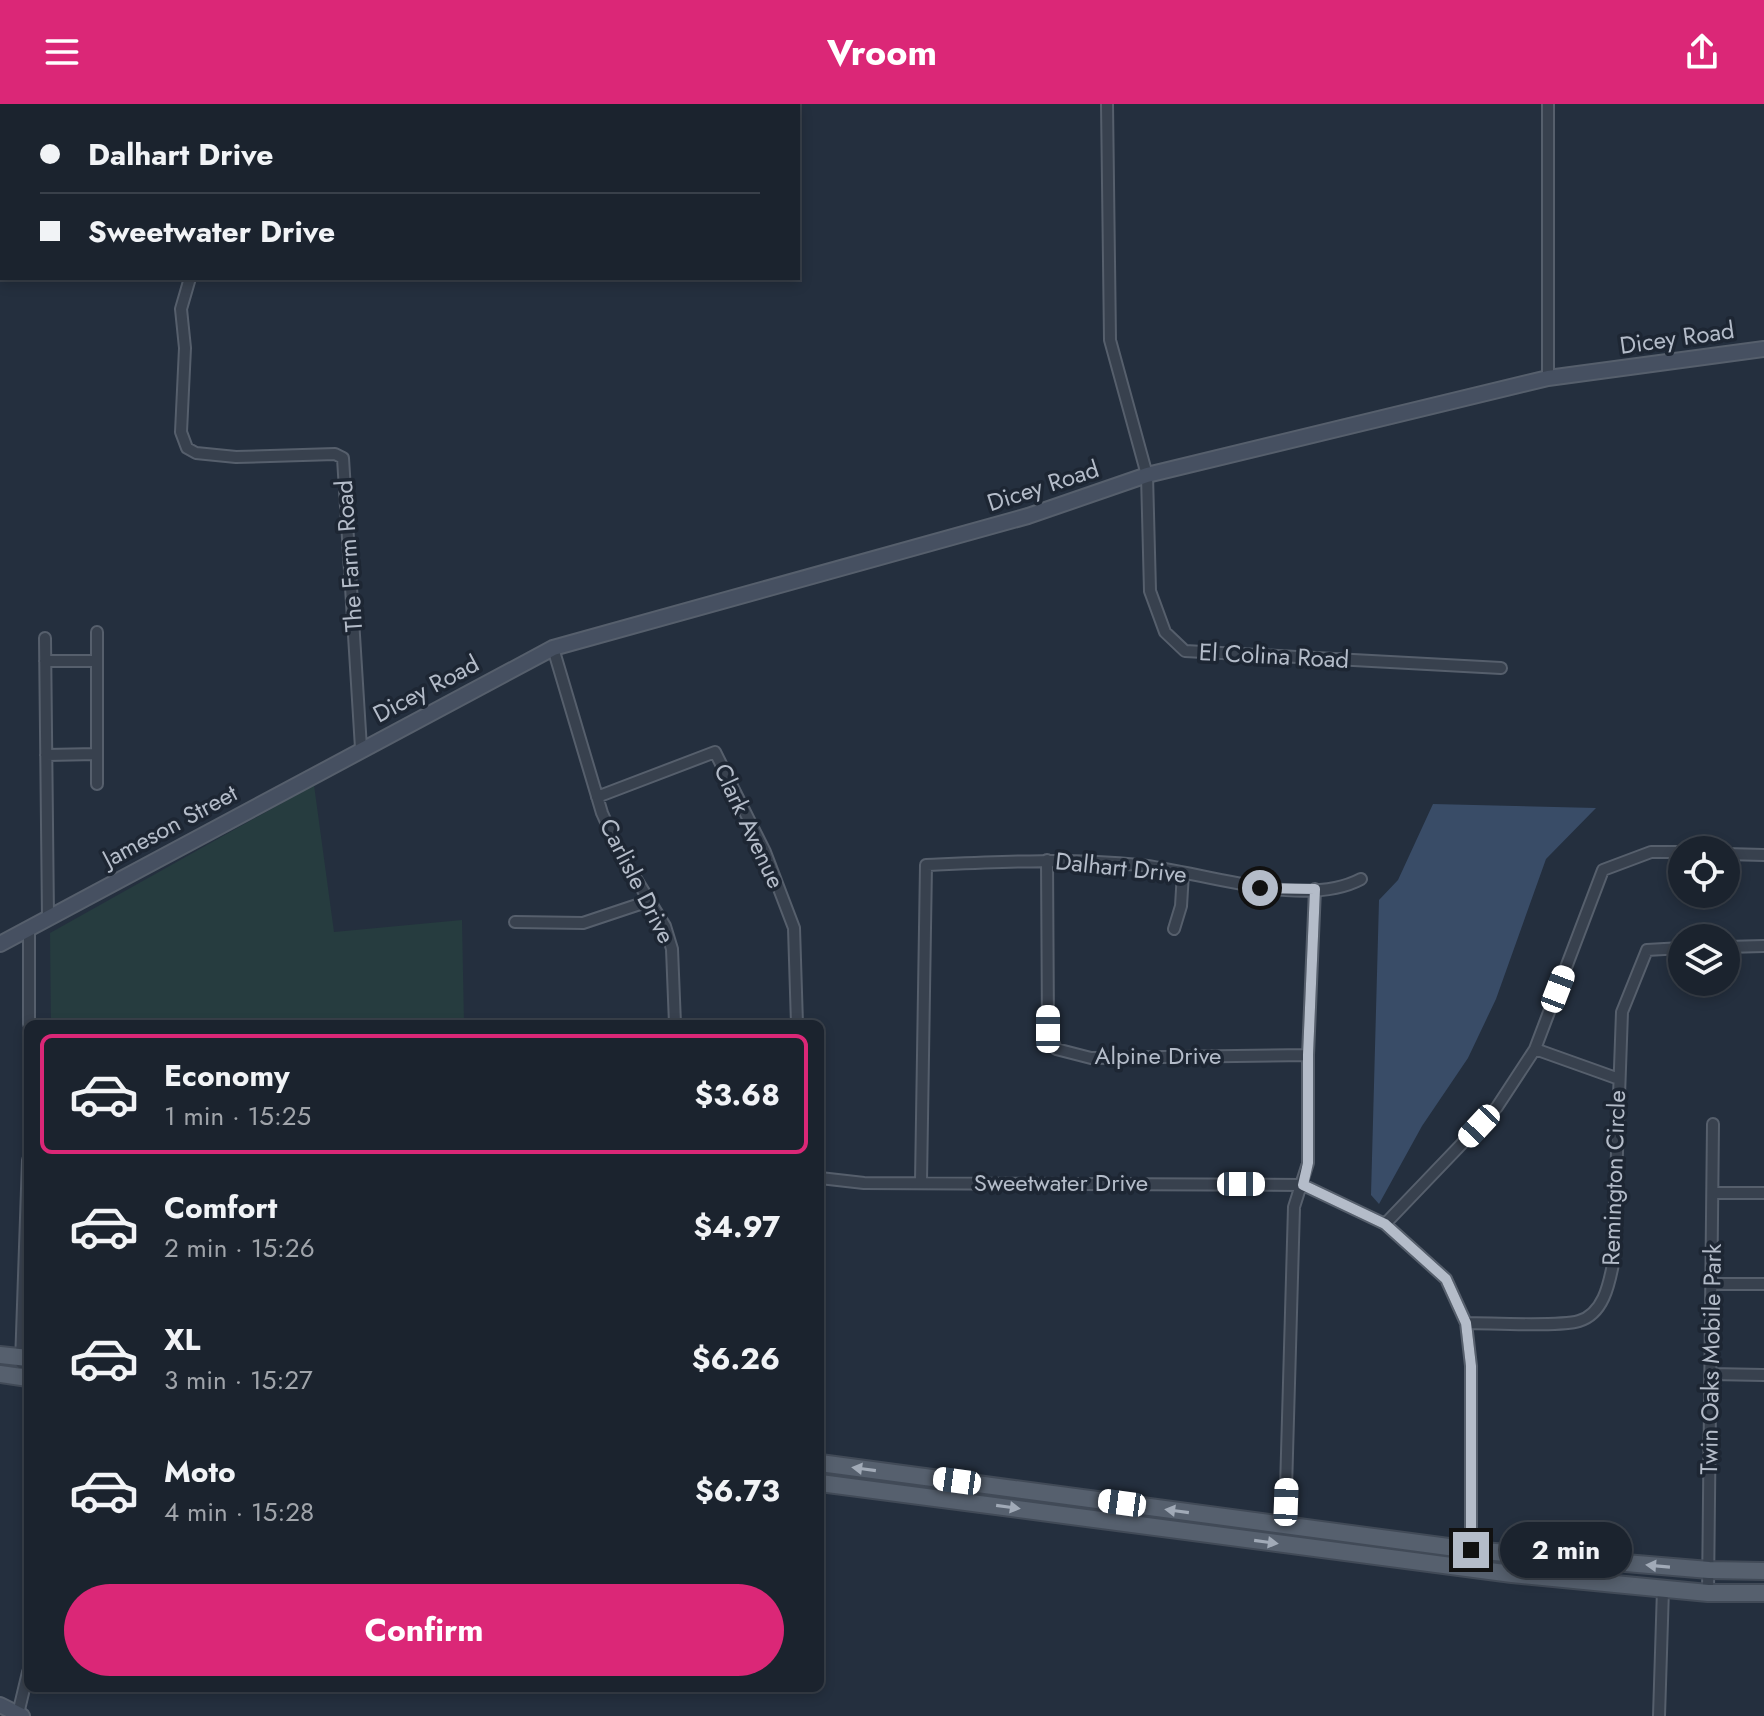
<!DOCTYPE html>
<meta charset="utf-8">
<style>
:root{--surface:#1b232e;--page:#242b36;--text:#f1f3f6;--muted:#a0a4aa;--line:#39404a;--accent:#db2777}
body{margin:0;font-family:Jost,sans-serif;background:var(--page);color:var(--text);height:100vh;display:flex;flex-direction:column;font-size:30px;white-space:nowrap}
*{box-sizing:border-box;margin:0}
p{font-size:26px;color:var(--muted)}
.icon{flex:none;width:44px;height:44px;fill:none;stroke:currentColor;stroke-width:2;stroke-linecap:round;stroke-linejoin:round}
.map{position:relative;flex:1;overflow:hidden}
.panel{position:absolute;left:24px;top:916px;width:800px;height:672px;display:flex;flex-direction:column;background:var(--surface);border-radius:12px;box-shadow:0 4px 12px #0003,0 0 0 2px var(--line)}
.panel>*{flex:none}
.hud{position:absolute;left:0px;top:0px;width:800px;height:176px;box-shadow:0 4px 12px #0003,0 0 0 2px var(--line);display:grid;align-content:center;height:176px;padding:0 40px;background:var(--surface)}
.controls{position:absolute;left:1668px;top:732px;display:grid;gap:16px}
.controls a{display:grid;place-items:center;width:72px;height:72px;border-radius:50%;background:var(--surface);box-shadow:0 4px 12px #0003,0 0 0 2px var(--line);font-size:40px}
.end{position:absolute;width:36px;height:36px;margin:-18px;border:10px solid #b4bcc9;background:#111;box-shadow:0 0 0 4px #111}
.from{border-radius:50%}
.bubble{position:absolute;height:56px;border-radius:28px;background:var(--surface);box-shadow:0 4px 12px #0003,0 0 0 2px var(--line);font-size:26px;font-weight:700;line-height:56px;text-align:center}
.car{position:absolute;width:24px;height:48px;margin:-24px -12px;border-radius:10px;box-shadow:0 0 6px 2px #0007;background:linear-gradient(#fff 24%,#345 0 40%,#fff 0 76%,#345 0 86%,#fff 0)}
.hud b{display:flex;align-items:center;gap:28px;height:76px;font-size:30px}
.hud b+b{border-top:2px solid var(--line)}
.hud i{width:20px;height:20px;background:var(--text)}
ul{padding:14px 0 0;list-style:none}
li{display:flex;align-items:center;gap:24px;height:120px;margin:0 16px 12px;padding:0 24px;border:4px solid transparent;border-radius:12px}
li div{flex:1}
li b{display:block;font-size:30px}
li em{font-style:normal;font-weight:700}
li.current{border-color:var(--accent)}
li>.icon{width:72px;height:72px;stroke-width:1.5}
.button{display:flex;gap:16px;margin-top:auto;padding:16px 40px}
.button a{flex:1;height:92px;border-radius:48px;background:var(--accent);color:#fff;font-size:32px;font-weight:700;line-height:92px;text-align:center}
header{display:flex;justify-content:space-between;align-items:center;height:104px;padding:0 40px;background:var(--accent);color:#fff;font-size:36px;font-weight:700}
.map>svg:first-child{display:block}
</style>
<header><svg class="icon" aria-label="menu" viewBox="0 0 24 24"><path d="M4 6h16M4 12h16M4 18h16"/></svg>Vroom<svg class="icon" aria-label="share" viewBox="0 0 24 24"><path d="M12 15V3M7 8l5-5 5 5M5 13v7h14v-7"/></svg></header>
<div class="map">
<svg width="1764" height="1612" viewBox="0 0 1764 1612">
<rect width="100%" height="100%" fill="#242f3e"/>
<path fill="#263c3f" d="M 314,681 L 334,828 L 462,816 L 464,920 L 51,920 L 50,829 Z"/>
<path fill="#394c67" d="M 1433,700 L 1596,704 L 1546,755 L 1496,895 L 1468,954 L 1422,1022 L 1379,1100 L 1371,1091 L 1379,796 L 1398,776 Z"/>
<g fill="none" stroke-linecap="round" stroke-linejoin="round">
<defs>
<path id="street" d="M 1107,0 L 1110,236 L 1147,371 L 1150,487 L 1165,528 L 1185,547 L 1501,564
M 190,174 L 181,205 L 185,244 L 181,328 L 187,344 L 196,349 L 236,353 L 335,350 L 343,354 L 361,644
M 1548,274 L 1548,0
M 45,534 L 48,813
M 553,544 L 602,709 L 620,749 L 665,822 L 672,845 L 675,920
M 45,557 L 97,557
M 46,651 L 97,650
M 97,680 L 97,528
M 597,693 L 715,648 L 765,748 L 794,824 L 797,920
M 1726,750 L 1764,751
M 1047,756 L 1048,925 L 1056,945 L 1091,954 L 1308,951
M 515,818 L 583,819 L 649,797
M 1174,825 L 1181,802 L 1183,769
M 1726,843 L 1764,842
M 29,920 L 29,825
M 1535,945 L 1619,975
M 820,1074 L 864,1079 L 1303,1081 L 1385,1120 L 1446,1175 L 1466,1219 L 1471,1262 L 1471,1446
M 921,1078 L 926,761 C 997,758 1069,754 1139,761 C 1201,767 1303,806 1361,775
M 1713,1089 L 1764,1089
M 1385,1120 L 1497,1003 L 1535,945 L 1603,766 L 1651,748 L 1682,748
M 1712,1180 L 1764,1180
M 1466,1219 C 1491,1219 1560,1223 1579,1217 C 1603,1210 1609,1181 1613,1160 L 1622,908 L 1647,846 L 1682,844
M 21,1259 L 28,1056
M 1711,1270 L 1764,1271
M 1285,1420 L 1294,1103 L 1308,1059 L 1308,951 L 1315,785
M 1708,1489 L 1713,1020
M 18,1610 L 28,1568
M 1659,1612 L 1663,1485"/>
<path id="secondary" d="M 0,840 L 553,544 L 1028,412 L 1147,371 L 1548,274 L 1764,245
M 0,1601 L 22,1612"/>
<path id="primary" d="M 0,1251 L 28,1254
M 0,1270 L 28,1274
M 820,1359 L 1471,1446 L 1709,1466 L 1764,1467
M 820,1379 L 1512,1470 L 1708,1489 L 1764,1489"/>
</defs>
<use href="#street" stroke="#565f6c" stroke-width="14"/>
<use href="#secondary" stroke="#565f6c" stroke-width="18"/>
<use href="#primary" stroke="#414a57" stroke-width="20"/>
<use href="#street" stroke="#38414e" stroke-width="10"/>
<use href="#secondary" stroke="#465061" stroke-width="14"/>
<use href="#primary" stroke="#56606e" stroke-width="16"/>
</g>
<defs><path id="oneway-solid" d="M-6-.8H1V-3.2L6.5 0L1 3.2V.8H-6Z" transform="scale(2)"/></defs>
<g fill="#a1aab7">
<use href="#oneway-solid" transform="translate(864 1365) rotate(-172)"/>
<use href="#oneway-solid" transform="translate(1008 1403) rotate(8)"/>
<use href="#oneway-solid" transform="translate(1177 1407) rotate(-172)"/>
<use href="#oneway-solid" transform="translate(1266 1438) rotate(8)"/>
<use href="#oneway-solid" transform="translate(1658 1462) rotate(-175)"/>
</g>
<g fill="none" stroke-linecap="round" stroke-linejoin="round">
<path stroke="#b4bcc9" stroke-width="10" d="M 1260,784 L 1315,785 L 1308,951 L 1308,1059 L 1303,1081 L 1385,1120 L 1446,1175 L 1466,1219 L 1471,1262 L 1471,1446"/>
</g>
<g text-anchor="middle" stroke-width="7" stroke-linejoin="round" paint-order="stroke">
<g font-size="24" fill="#b4bcc9" stroke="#1d2633">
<text transform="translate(1677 234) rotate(-8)" y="8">Dicey Road</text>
<text transform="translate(1043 382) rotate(-18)" y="8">Dicey Road</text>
<text transform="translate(349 452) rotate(-94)" y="8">The Farm Road</text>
<text transform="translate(1274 552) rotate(3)" y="8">El Colina Road</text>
<text transform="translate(426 585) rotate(-28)" y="8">Dicey Road</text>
<text transform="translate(170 722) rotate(-28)" y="8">Jameson Street</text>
<text transform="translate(749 722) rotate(65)" y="8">Clark Avenue</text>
<text transform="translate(1121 764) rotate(6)" y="8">Dalhart Drive</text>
<text transform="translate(637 777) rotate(63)" y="8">Carlisle Drive</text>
<text x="1158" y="960">Alpine Drive</text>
<text transform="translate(1614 1074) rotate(-88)" y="8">Remington Circle</text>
<text x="1061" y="1087">Sweetwater Drive</text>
<text transform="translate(1711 1255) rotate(-89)" y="8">Twin Oaks Mobile Park</text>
</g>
</g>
</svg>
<div class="controls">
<a><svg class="icon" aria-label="locate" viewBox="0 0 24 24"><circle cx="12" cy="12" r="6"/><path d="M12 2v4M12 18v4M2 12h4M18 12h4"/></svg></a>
<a><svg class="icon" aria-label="layers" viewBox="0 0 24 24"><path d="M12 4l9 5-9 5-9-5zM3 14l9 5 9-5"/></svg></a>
</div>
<i class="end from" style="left:1260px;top:784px"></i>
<i class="end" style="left:1471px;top:1446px"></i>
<div class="bubble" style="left:1500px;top:1418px;width:132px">2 min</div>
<i class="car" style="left:1558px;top:885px;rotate:21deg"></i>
<i class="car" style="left:1048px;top:925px;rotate:0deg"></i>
<i class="car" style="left:1479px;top:1022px;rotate:223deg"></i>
<i class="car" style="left:1241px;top:1080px;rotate:90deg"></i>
<i class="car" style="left:957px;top:1377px;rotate:278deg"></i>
<i class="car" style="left:1286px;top:1398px;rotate:2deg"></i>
<i class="car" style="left:1122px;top:1399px;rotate:278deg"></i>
<div class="hud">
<b><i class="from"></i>Dalhart Drive</b>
<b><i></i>Sweetwater Drive</b>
</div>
<section class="panel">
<ul>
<li class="current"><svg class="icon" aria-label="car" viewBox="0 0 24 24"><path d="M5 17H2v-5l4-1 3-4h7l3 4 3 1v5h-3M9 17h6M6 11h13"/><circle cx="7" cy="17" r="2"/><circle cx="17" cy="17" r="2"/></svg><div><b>Economy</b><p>1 min · 15:25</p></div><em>$3.68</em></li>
<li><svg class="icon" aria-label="car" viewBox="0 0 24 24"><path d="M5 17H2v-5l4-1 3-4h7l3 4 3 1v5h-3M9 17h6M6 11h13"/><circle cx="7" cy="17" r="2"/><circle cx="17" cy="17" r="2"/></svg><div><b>Comfort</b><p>2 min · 15:26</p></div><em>$4.97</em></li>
<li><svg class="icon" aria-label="car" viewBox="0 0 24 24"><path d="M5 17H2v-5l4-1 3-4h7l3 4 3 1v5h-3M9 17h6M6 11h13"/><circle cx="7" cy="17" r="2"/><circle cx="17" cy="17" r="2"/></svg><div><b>XL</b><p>3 min · 15:27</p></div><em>$6.26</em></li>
<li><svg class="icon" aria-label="car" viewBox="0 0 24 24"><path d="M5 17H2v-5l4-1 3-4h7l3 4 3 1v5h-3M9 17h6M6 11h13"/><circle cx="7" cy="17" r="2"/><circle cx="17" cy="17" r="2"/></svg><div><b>Moto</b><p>4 min · 15:28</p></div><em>$6.73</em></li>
</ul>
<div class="button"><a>Confirm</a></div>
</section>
</div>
